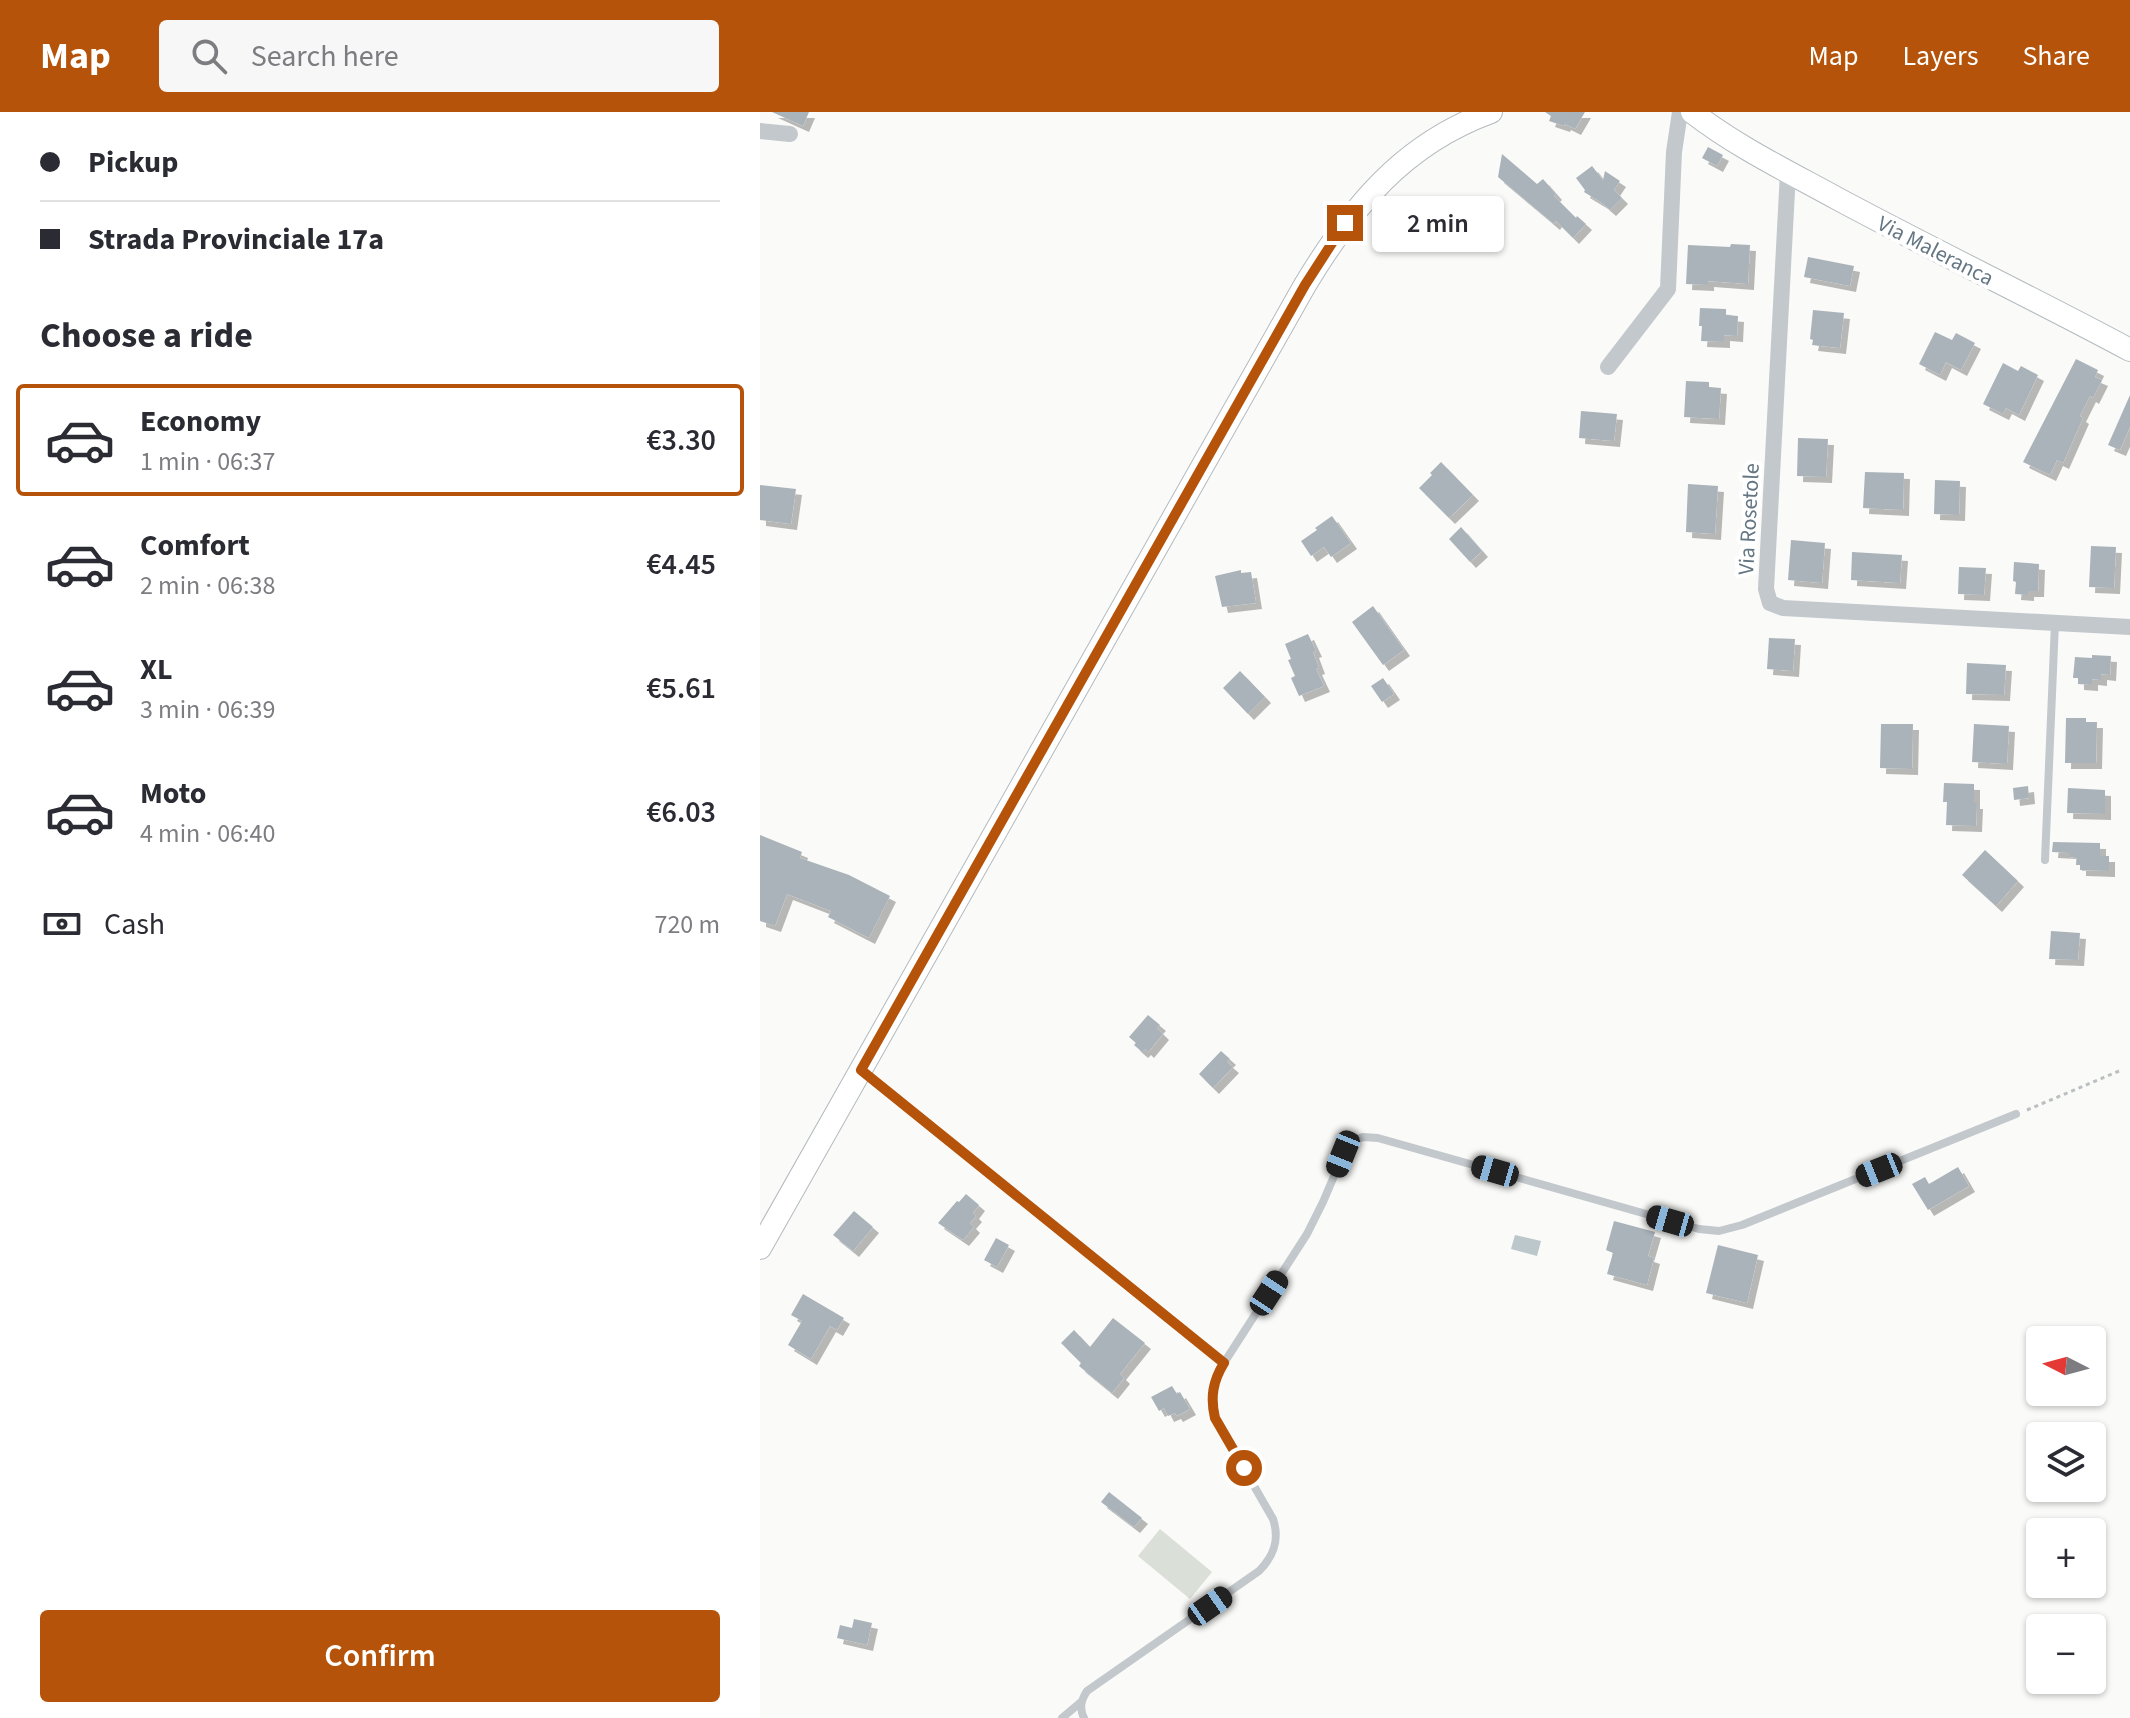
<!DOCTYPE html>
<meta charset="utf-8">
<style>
:root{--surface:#fff;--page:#f7f7f7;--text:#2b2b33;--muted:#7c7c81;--line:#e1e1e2;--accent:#b45309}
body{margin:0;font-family:"Source Sans 3",sans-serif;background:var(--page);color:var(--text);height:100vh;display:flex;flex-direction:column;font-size:30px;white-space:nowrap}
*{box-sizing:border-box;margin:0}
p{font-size:26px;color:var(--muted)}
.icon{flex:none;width:44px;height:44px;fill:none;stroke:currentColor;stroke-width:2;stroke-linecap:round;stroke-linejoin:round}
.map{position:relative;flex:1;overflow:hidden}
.side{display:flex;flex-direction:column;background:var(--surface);width:760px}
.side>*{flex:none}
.guide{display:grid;align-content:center;height:176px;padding:0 40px;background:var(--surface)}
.needle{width:52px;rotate:276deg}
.fabs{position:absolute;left:1266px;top:1214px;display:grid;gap:16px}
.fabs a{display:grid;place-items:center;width:80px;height:80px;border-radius:8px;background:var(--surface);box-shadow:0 2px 6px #0004;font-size:40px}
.end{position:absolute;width:36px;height:36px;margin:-18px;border:10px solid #b45309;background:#fff;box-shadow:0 0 0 4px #fff}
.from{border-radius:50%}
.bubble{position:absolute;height:56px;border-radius:8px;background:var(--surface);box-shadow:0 2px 6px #0004;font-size:26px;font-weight:600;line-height:56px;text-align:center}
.car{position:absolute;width:24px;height:48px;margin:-24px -12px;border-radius:10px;box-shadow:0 0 6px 2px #0007;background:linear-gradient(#222 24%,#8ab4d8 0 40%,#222 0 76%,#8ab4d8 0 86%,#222 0)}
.guide b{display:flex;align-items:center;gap:28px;height:76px;font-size:30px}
.guide b+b{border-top:2px solid var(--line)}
.guide i{width:20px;height:20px;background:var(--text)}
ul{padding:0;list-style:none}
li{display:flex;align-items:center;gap:24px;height:112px;margin:0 16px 12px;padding:0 24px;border:4px solid transparent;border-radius:8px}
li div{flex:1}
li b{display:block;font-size:30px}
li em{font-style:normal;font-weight:600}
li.on{border-color:var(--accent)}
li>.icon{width:72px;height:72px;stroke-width:1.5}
h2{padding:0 40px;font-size:36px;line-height:96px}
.pay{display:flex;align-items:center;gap:20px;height:88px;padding:0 40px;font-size:30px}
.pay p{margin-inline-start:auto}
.cta{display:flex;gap:16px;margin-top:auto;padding:16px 40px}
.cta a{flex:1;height:92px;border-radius:8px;background:var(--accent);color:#fff;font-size:32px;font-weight:600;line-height:92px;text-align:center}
header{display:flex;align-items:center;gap:48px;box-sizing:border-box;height:112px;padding:0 40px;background:var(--accent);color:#fff}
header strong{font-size:38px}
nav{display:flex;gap:44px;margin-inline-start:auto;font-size:28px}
.search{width:560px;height:72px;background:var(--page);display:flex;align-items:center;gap:20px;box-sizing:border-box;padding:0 28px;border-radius:8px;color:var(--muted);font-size:30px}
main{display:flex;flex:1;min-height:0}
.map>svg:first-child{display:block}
</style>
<header>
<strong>Map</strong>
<div class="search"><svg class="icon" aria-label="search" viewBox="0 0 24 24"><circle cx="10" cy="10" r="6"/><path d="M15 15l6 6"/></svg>Search here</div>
<nav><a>Map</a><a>Layers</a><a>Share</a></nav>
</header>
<main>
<section class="side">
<div class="guide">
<b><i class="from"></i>Pickup</b>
<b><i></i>Strada Provinciale 17a</b>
</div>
<h2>Choose a ride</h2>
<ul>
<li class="on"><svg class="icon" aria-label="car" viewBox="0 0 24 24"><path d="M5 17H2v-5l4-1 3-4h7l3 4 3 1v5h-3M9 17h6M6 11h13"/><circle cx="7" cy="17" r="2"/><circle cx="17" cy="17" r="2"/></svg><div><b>Economy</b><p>1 min · 06:37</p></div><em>€3.30</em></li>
<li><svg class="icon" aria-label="car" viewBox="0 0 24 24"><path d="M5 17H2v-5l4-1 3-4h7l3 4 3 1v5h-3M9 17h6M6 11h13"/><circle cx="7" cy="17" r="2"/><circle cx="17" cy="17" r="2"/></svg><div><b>Comfort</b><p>2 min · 06:38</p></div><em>€4.45</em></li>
<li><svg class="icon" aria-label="car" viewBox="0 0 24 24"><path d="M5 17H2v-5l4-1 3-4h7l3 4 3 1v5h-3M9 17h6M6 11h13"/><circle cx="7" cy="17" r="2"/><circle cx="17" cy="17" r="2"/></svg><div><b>XL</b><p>3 min · 06:39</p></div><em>€5.61</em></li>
<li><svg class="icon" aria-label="car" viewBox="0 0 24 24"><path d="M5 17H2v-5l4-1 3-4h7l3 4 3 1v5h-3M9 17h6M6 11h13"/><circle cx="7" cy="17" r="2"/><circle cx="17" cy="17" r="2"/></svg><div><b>Moto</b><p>4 min · 06:40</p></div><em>€6.03</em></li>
</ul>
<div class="pay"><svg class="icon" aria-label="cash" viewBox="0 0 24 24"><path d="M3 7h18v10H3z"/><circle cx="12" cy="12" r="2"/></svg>Cash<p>720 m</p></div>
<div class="cta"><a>Confirm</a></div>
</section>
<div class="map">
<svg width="1370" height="1606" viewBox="0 0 1370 1606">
<defs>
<filter id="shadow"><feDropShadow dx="6" dy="6" stdDeviation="0" flood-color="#0004"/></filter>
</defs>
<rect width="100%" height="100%" fill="#fafaf8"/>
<path fill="#dadfd7" d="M 400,1417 L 452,1460 L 430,1487 L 378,1444 Z"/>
<path fill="#bbc7cb" d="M 755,1123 L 781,1129 L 777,1144 L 751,1137 Z"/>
<path fill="#aab3b9" filter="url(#shadow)" d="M 12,0 L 49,0 L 43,14 Z
M 785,0 L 825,0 L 815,17 L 805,12 L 804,14 L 789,9 L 791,4 Z
M 948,35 L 963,43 L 957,54 L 942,46 Z
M 742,42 L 777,72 L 783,67 L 796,82 L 794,84 L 816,106 L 817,104 L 826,112 L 813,126 L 796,109 L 794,112 L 738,65 Z
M 832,54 L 843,68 L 845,59 L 860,69 L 854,78 L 862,86 L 850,98 L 842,91 L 824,80 L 825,78 L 816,66 Z
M 971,132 L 990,133 L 988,172 L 948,169 L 948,173 L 926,172 L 928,133 L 970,135 Z
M 1048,145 L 1094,154 L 1090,174 L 1044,165 Z
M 940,196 L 966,197 L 966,203 L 978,204 L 977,224 L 964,223 L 964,230 L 941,229 L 942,214 L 939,214 Z
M 1053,198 L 1084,201 L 1080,236 L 1052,233 L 1053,228 L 1050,227 Z
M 1175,220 L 1192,228 L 1196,221 L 1215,231 L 1201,258 L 1186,250 L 1180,263 L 1159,252 Z
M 1316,247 L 1338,258 L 1335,265 L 1342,268 L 1333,286 L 1330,284 L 1320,304 L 1323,306 L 1303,351 L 1297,348 L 1290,363 L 1263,350 Z
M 1243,251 L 1258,259 L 1261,254 L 1278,263 L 1259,303 L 1246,296 L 1243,302 L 1223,292 Z
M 926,269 L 949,270 L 949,275 L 961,276 L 959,307 L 924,305 Z
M 1370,283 L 1370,315 L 1360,338 L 1348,333 Z
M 821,299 L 857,302 L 854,329 L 819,326 Z
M 1038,326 L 1068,327 L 1066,365 L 1037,364 Z
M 681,350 L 713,383 L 689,406 L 659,376 L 672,363 L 670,361 Z
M 1105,360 L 1144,361 L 1143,398 L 1103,396 Z
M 1175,368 L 1200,369 L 1199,403 L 1174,402 Z
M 928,372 L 958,374 L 955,422 L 926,420 Z
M 0,373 L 36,377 L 31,412 L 0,408 Z
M 572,404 L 591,431 L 571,445 L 564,435 L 551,444 L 541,429 L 557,418 L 555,416 Z
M 701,415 L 722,439 L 710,450 L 689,427 Z
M 1031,428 L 1065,431 L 1062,471 L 1028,468 Z
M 1331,434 L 1356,435 L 1354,476 L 1329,475 Z
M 1092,440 L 1142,443 L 1140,471 L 1091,468 Z
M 1254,450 L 1279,452 L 1278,479 L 1268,479 L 1268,483 L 1255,482 L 1256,470 L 1253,469 Z
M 1199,455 L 1226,456 L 1224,483 L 1198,482 Z
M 481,458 L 481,461 L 491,460 L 496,491 L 462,495 L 455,464 Z
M 613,494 L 644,538 L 623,553 L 592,510 Z
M 548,522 L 556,539 L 553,540 L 559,556 L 556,557 L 564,574 L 539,584 L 531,566 L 535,564 L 528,548 L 531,547 L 525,532 Z
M 1009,526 L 1035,527 L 1033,559 L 1007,557 Z
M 1332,543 L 1351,544 L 1350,563 L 1341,562 L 1341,568 L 1332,567 L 1332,573 L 1318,572 L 1318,566 L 1313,566 L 1315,545 L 1332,546 Z
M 1207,551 L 1246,553 L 1244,583 L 1206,582 Z
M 480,559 L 505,585 L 488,602 L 463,576 Z
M 623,566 L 634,582 L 622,590 L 611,574 Z
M 1306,606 L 1326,606 L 1326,610 L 1337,610 L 1336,651 L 1305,651 Z
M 1121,612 L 1153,612 L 1152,657 L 1120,656 Z
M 1214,612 L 1249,614 L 1247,652 L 1212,650 Z
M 1184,671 L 1214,672 L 1214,691 L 1217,691 L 1216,714 L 1186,713 L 1187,690 L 1183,690 Z
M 1268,674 L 1269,686 L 1254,688 L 1253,676 Z
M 1308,676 L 1345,678 L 1345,702 L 1307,701 Z
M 0,723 L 42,740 L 40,746 L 89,763 L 130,784 L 109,826 L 68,805 L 71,799 L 27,782 L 15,814 L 0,809 Z
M 1293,730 L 1340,731 L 1340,744 L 1349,744 L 1349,759 L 1320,758 L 1320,753 L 1316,753 L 1317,746 L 1310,745 L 1310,741 L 1292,740 Z
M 1225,738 L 1258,769 L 1236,794 L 1202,763 Z
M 1291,819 L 1320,821 L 1318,848 L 1289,847 Z
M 388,903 L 400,913 L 397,916 L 403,922 L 388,940 L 385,937 L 382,940 L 374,933 L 376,931 L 369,925 Z
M 461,939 L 470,947 L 467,950 L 473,955 L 453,976 L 439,962 Z
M 1198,1055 L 1209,1074 L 1168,1098 L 1152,1072 L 1165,1065 L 1169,1072 Z
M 206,1082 L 219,1093 L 213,1101 L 216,1104 L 210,1111 L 214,1115 L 203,1128 L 178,1111 L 197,1089 L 199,1090 Z
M 94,1099 L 113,1115 L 93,1139 L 73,1123 Z
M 854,1109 L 895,1120 L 888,1144 L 894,1146 L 887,1173 L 847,1162 L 853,1141 L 846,1138 Z
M 236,1126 L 249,1133 L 237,1155 L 224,1148 Z
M 958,1133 L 998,1143 L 987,1191 L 946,1181 Z
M 43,1182 L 84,1206 L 77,1218 L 70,1214 L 51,1247 L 28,1233 L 42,1209 L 31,1203 Z
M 353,1206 L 385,1231 L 360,1262 L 364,1266 L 352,1281 L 319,1254 L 321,1251 L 301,1231 L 314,1218 L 330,1235 Z
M 412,1274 L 417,1282 L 420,1280 L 430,1297 L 417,1304 L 415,1301 L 408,1304 L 404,1296 L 399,1299 L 391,1285 Z
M 349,1380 L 382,1406 L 374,1415 L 341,1390 Z
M 94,1507 L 112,1511 L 107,1533 L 77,1526 L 80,1513 L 92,1516 Z"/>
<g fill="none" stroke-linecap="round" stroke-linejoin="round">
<defs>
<path id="secondary" d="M 932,0 C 977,35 1029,60 1078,87 C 1175,139 1273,186 1370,238
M 0,1136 L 545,173 C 592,95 643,32 731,0"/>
</defs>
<use href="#secondary" stroke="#b3babf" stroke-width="24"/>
<path stroke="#bbbfc2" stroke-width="3" stroke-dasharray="4 4" stroke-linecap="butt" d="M 1267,998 L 1359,959"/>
<path stroke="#c3c8cc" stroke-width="8" d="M 1285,748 L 1295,511
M 101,959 L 464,1251
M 302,1606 L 321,1590
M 324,1606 C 319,1596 321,1588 327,1579 L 499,1459 C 514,1444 520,1428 513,1407 L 455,1306 L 452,1288 L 454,1273 L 462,1254 L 547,1122 L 563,1090 L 586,1036 L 595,1028 L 603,1025 L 618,1026 L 939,1117 L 959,1119 L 982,1113 L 1256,1002"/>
<path stroke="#c3c8cc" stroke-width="16" d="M 0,19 L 30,22
M 1028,60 L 1006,477 L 1010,491 L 1023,496 L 1370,515
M 848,255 L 908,177 L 914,40 L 920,0"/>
<use href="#secondary" stroke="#fff" stroke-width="22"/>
</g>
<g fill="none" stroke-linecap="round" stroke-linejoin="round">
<path stroke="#b45309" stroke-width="10" d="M 484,1356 L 455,1306 C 450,1285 453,1269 464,1251 L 101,958 L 545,173 L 585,111"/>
</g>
<g text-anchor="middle" stroke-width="8" stroke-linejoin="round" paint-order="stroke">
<g font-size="22" fill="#657683" stroke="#fff">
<text transform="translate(1176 138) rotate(27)" y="8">Via Maleranca</text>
<text transform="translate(988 407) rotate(-87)" y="8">Via Rosetole</text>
</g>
</g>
</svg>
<div class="fabs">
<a><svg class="needle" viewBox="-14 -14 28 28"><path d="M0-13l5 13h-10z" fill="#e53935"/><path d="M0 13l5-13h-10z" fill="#7c7c81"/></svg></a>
<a><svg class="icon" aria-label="layers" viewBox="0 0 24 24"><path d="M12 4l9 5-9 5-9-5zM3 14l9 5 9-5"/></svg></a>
<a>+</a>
<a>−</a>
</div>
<i class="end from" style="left:484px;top:1356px"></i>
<i class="end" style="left:585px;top:111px"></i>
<div class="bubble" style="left:612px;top:84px;width:132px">2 min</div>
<i class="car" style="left:583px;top:1042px;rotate:202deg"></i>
<i class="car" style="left:1119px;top:1058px;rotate:248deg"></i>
<i class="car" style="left:735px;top:1059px;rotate:286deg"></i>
<i class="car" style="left:910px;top:1109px;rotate:286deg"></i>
<i class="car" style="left:509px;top:1181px;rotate:33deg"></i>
<i class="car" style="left:450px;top:1494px;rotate:55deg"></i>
</div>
</main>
